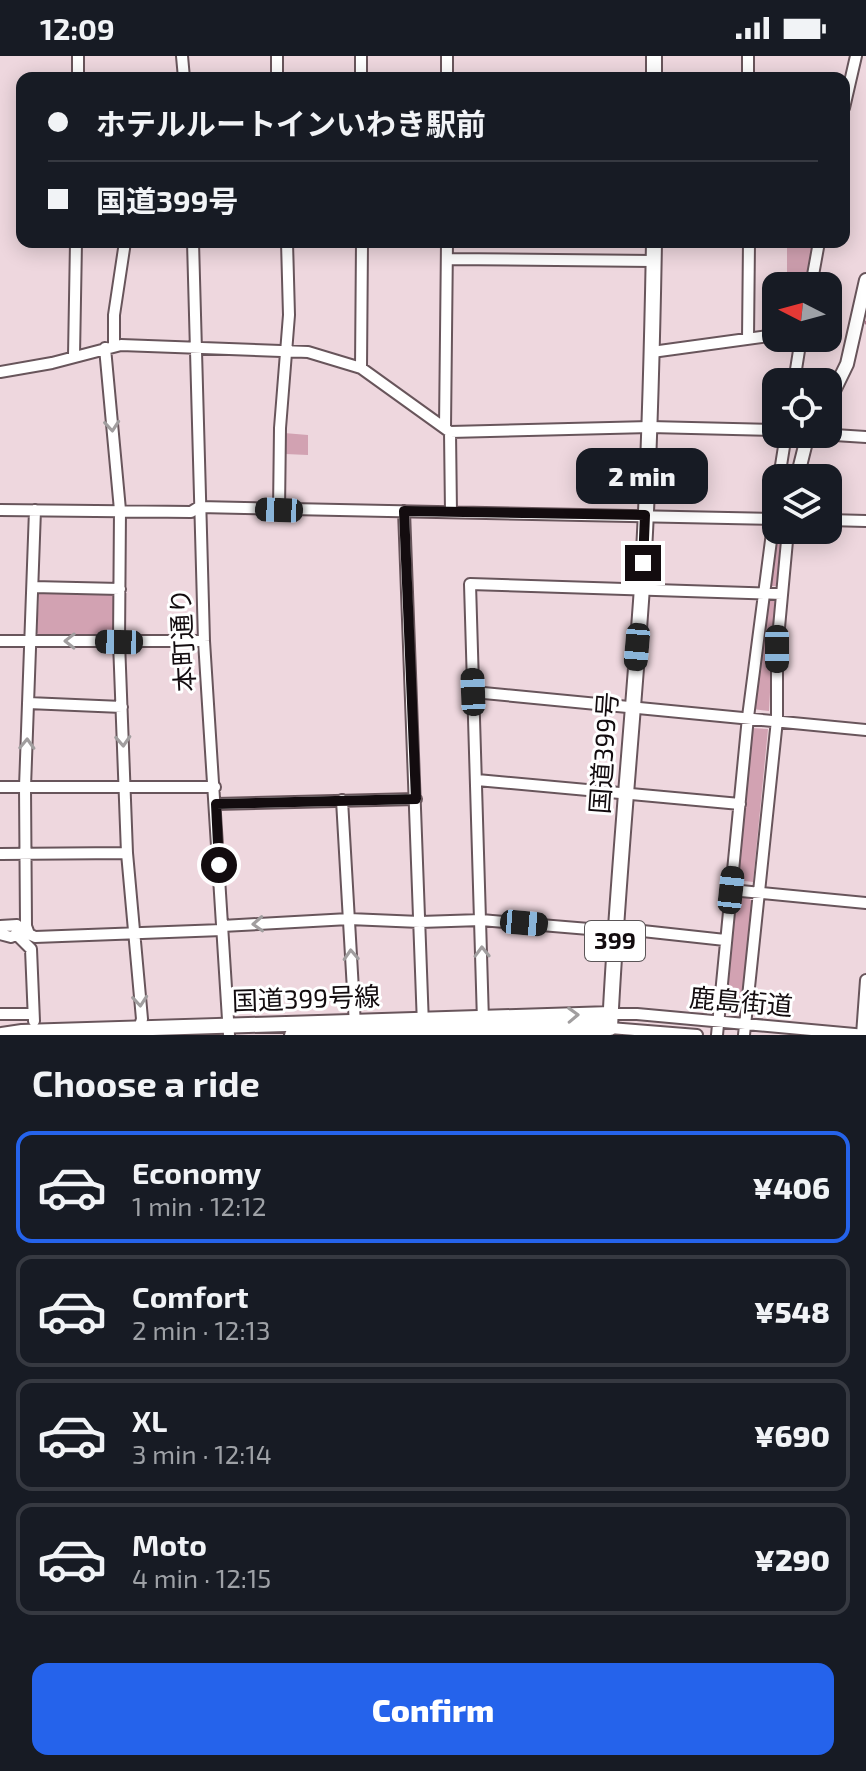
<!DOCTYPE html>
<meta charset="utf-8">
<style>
:root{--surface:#171b24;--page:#20242c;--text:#f1f3f6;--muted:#9ea1a6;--line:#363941;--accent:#2563eb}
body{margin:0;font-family:"Exo 2","Noto Sans JP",sans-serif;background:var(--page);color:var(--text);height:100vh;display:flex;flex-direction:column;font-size:30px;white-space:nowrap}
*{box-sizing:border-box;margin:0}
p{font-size:26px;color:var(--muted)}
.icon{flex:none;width:44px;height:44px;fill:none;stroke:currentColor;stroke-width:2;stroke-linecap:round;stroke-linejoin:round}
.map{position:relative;height:979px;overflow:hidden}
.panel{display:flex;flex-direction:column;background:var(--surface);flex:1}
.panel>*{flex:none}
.guide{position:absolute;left:16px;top:16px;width:834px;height:176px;border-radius:16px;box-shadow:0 4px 20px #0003;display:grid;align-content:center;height:176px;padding:0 32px;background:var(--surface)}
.needle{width:52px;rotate:276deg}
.controls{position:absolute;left:762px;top:216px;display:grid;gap:16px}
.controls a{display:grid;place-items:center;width:80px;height:80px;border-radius:16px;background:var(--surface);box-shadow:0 4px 20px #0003;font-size:40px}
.end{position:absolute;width:36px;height:36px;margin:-18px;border:10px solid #130c0f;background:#fff;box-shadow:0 0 0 4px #fff}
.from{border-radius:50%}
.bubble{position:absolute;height:56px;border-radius:16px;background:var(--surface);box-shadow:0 4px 20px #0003;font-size:26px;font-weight:800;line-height:56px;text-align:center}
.car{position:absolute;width:24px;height:48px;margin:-24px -12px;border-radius:10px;box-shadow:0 0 6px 2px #0007;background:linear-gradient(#222 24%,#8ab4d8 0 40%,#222 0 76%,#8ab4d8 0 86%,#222 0)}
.guide b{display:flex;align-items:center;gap:28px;height:76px;font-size:30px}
.guide b+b{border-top:2px solid var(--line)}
.guide i{width:20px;height:20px;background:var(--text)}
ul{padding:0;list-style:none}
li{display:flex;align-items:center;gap:24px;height:112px;margin:0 16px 12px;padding:0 16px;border:4px solid var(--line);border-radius:16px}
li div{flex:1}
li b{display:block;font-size:30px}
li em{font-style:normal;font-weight:800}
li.on{border-color:var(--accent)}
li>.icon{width:72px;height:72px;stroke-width:1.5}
h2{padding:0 32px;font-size:36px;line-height:96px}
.button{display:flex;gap:16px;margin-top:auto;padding:16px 32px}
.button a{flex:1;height:92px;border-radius:16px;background:var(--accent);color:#fff;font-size:32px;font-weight:800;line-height:92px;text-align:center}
.status{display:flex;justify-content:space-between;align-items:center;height:56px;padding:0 40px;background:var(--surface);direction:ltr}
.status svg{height:22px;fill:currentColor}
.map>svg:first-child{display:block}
</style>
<div class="status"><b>12:09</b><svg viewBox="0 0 49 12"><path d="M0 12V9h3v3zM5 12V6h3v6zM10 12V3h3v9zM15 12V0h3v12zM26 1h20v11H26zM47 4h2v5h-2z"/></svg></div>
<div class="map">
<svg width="866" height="979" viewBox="0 0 866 979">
<rect width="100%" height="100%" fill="#eed7de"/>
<path fill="#d2a2b2" d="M 787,186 L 818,186 L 812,219 L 787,216 Z
M 284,377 L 308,379 L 308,399 L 285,398 Z
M 777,479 L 782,480 L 776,530 L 771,530 Z
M 42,535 L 112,537 L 115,540 L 114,578 L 111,582 L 41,580 L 37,577 L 39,538 Z
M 767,541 L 775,542 L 769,655 L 753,653 Z
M 752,672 L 768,673 L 753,826 L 737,824 Z
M 738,840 L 747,841 L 752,845 L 742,952 L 724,951 L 735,843 Z"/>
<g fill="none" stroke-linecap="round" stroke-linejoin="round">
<path stroke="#a97185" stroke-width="3" d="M 866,267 L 866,266"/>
<defs>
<path id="minor" d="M 182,0 L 184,22
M 361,0 L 361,22
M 447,0 L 447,22
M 748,0 L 748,22
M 78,22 L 78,0
M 277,22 L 277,0
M 844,52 L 856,0
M 193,186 L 204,585 L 229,979
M 447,203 L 653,205
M 811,230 L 819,186
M 748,283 L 749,186
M 114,290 L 114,259 L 125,186
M 105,292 L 120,454 L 119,586 L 127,797 L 142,963 L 138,976
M 652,296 L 776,279
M 74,300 L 76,186
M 361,312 L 362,186
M 0,316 L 52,307 L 121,289 L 308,296 L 361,312 L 450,376 L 650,371 L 776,374
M 794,326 L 801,282
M 445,372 L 447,186
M 450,376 L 451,456
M 819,378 L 866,381
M 779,422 L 786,378
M 0,454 L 191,456 L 199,451 L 776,463
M 279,454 L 280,372 L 289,259 L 287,186
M 404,455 L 423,969
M 828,464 L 866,465
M 33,531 L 120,533
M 0,585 L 204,585
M 473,636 L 866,674
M 28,647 L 122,651
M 477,724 L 740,748
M 0,731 L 215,731
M 342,744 L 355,969
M 216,748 L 416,743
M 0,798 L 127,797
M 731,834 L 866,847
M 0,870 L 17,869 L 18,880 L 31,893 L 34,965
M 222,870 L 349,863 L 420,866 L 481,864 L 601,874 L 615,872 L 725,884
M 0,878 L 11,881 C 19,876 26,876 35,881 L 222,874
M 29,878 L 26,870 L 25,731 L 35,454
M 0,958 L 33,958
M 611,958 L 637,958 L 866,979
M 483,965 L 470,528 L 782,538
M 610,972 L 697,979
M 717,979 L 748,661 L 776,446
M 744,979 L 777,664 L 777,593 L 788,474
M 862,979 L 866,924"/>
<path id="major" d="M 828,347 L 847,308 L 866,224
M 797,422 L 808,378"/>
<path id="highway" d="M 654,22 L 654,0
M 2,979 L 22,976 L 611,958
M 292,979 L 610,972 C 617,825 632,678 642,531 C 649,416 652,301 654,186"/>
</defs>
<use href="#minor" stroke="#68555b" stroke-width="14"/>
<use href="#major" stroke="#68555b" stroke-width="16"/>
<use href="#highway" stroke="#68555b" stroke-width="18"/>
<use href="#minor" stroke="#fff" stroke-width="10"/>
<use href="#major" stroke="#fff" stroke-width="12"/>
<use href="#highway" stroke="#fff" stroke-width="14"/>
</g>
<defs><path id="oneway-chevron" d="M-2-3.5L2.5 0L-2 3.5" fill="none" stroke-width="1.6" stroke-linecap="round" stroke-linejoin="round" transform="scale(2)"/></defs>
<g stroke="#a19e9f">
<use href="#oneway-chevron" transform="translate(112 370) rotate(85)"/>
<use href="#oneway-chevron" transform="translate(70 585) rotate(-179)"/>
<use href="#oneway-chevron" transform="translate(123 685) rotate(87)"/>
<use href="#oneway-chevron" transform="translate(27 688) rotate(-88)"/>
<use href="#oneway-chevron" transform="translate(258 868) rotate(177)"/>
<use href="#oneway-chevron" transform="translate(482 896) rotate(-91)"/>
<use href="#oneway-chevron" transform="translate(351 899) rotate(-93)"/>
<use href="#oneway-chevron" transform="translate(140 945) rotate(85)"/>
<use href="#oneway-chevron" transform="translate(573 959) rotate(-2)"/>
</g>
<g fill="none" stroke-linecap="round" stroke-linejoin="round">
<path stroke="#130c0f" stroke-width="10" d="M 219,809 L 216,748 L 416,743 L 404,455 L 645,459 L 643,507"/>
</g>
<g text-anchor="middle" stroke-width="6" stroke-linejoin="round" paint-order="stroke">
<rect fill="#fff" stroke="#5a5557" stroke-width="2" x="585" y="865" width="60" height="40" rx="6"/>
<g font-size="24" font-weight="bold" fill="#130c0f">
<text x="615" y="893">399</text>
</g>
<g font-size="26" fill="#130c0f" stroke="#fff">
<text transform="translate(183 584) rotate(-93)" y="9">本町通り</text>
<text transform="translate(604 697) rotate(-86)" y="9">国道399号</text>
<text transform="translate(306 943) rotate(-2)" y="9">国道399号線</text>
<text transform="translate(741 946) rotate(5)" y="9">鹿島街道</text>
</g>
</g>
</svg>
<div class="controls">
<a><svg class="needle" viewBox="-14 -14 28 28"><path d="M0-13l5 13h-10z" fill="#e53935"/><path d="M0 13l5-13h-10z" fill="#9ea1a6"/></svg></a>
<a><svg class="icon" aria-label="locate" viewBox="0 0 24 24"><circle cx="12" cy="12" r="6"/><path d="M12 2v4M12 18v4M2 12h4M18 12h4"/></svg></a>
<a><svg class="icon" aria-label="layers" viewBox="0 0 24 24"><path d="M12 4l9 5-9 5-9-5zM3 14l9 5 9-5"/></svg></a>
</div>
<i class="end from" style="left:219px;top:809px"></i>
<i class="end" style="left:643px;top:507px"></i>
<div class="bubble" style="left:576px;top:392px;width:132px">2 min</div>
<i class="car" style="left:279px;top:454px;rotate:272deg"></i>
<i class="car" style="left:119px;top:586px;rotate:271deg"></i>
<i class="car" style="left:637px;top:591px;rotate:185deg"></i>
<i class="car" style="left:777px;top:593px;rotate:180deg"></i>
<i class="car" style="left:473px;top:636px;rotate:358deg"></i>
<i class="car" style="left:731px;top:834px;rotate:6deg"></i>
<i class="car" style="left:524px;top:867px;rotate:95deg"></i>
<div class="guide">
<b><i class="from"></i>ホテルルートインいわき駅前</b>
<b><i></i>国道399号</b>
</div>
</div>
<section class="panel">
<h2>Choose a ride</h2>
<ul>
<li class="on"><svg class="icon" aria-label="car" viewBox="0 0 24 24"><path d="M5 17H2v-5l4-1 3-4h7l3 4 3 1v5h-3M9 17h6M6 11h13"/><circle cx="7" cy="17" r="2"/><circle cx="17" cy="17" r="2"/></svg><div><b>Economy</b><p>1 min · 12:12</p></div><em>¥406</em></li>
<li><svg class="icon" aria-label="car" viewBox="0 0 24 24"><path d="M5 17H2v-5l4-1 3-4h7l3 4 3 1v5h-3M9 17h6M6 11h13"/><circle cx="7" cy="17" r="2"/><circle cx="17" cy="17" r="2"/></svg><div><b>Comfort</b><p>2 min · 12:13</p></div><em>¥548</em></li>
<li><svg class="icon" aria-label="car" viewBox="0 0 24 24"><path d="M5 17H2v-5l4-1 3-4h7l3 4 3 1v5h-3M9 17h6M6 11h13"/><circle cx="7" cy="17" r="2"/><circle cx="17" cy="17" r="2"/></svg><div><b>XL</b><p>3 min · 12:14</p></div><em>¥690</em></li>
<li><svg class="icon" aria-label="car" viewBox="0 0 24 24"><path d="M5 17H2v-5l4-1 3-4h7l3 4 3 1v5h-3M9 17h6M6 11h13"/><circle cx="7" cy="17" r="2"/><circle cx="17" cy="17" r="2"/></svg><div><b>Moto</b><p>4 min · 12:15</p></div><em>¥290</em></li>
</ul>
<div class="button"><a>Confirm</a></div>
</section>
